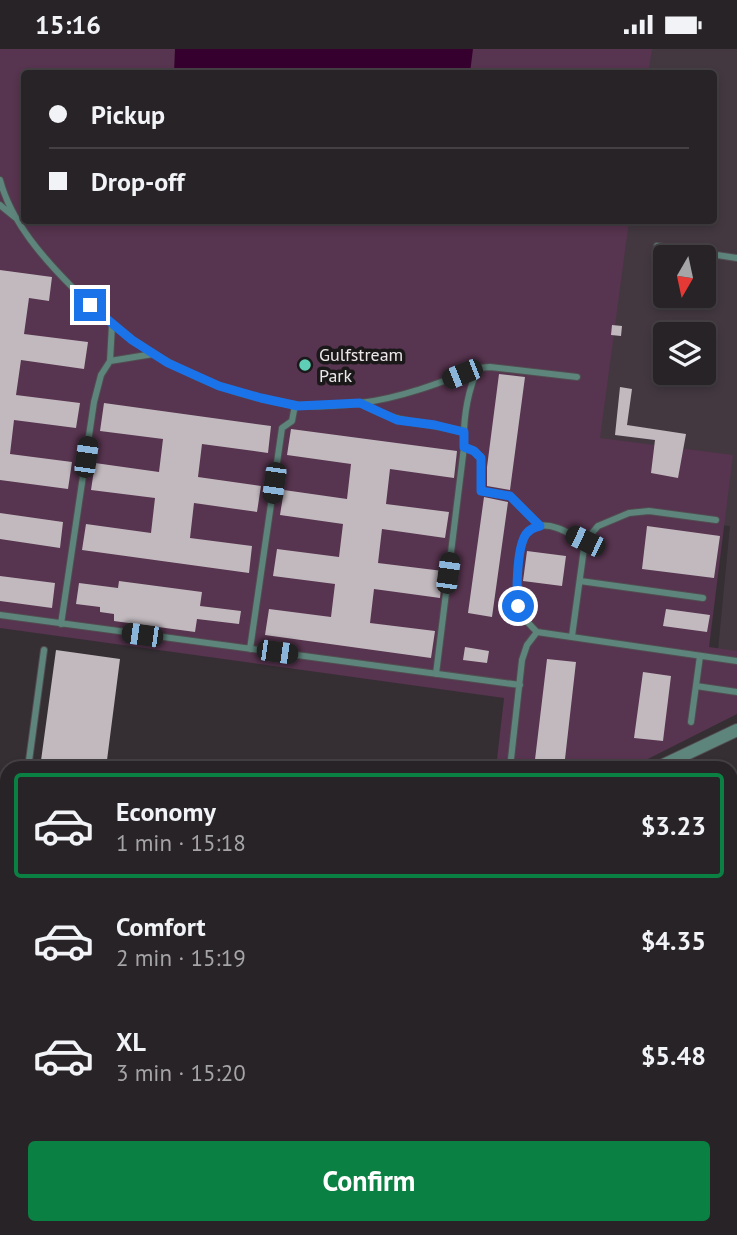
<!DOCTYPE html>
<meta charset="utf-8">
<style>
:root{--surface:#282327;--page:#342f33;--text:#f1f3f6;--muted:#a5a4a7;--line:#444044;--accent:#0b8043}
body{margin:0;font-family:"PT Sans",sans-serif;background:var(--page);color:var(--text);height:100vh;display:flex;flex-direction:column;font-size:26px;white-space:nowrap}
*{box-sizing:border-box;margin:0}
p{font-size:23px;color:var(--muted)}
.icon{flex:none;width:38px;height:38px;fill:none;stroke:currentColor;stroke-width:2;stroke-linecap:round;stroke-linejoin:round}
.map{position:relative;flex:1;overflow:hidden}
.details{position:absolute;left:0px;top:712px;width:738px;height:474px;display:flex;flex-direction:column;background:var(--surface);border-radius:21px 21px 0 0;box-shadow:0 4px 10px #0003,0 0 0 2px var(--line)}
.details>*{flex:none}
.banner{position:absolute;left:21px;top:21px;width:696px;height:154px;border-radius:7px;box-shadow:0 4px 10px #0003,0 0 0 2px var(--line);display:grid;align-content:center;height:154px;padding:0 28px;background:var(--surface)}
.needle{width:46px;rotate:189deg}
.tools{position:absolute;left:653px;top:196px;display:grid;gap:14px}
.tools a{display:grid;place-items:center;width:63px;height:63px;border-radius:7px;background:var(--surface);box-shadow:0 4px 10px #0003,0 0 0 2px var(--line);font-size:35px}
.end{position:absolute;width:32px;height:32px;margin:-16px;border:9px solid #1a73e8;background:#fff;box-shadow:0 0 0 4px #fff}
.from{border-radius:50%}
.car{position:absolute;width:21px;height:42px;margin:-21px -10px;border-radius:9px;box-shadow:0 0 5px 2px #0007;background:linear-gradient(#222 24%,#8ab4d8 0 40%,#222 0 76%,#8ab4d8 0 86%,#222 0)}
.banner b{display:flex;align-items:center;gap:24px;height:66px;font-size:26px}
.banner b+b{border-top:2px solid var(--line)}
.banner i{width:18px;height:18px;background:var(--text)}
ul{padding:12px 0 0;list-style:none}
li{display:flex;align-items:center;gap:21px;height:105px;margin:0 14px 10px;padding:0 14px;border:4px solid transparent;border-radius:7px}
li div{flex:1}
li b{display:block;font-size:26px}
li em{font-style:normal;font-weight:700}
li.selected{border-color:var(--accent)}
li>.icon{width:63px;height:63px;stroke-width:1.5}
.primary-button{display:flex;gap:14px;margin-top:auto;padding:14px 28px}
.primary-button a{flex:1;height:80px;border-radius:7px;background:var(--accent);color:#fff;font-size:28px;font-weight:700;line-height:80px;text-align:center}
.status{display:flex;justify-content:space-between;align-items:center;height:49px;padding:0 35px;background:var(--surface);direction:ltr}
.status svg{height:19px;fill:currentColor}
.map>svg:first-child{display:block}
</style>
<div class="status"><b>15:16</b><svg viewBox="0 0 49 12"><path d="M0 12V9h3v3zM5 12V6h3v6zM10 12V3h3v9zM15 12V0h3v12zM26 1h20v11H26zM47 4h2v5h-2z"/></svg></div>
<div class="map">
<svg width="737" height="1186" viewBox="0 0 737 1186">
<rect width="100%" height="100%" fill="#352f34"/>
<path fill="#433840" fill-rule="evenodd" d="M 0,0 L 737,0 L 737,629 L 716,622 L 730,477 L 537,455 L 0,204 ZM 24,24 L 714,24 L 714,172 L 24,172 ZM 665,208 L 704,208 L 704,247 L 665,247 ZM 665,285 L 704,285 L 704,324 L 665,324 Z"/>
<path fill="#57344f" d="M 0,0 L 652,0 L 648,24 L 24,24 L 24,172 L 629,172 L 600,389 L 733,406 L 709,598 L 737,602 L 737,665 L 630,719 L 496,719 L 504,649 L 0,579 Z"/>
<path fill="#36002e" d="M 175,0 L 473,0 L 470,24 L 174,24 Z"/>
<path fill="#c1b9be" d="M 0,221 L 52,228 L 49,252 L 29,249 L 24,285 L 88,293 L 84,320 L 21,311 L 16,346 L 80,354 L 76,379 L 14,371 L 10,405 L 72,413 L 68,440 L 0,431 Z
M 612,276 L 622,277 L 621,287 L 611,286 Z
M 499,325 L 525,328 L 510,441 L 487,437 L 487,418 Z
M 620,338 L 632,340 L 627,376 L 686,385 L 678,429 L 651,424 L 655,391 L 615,386 Z
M 104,354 L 271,377 L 268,404 L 202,395 L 198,428 L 261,437 L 257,463 L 194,454 L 190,489 L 252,497 L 249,524 L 82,501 L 86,475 L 151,484 L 155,449 L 91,441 L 95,414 L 159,423 L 163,390 L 100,382 Z
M 291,380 L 457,402 L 454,429 L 390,420 L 386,455 L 449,463 L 445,489 L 382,480 L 378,514 L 443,522 L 440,549 L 374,540 L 370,574 L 435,582 L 431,609 L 265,586 L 269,560 L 331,568 L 335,535 L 273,527 L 277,500 L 339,508 L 343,475 L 280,466 L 284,441 L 347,450 L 351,415 L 287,406 Z
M 484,448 L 508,453 L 492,568 L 468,564 Z
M 0,464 L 63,473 L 60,499 L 0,490 Z
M 647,477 L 720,487 L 714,529 L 642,520 Z
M 527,502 L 566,507 L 562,537 L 523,532 Z
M 0,527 L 55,534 L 52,559 L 0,552 Z
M 119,532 L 202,543 L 200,557 L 241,562 L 239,575 L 197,570 L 195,583 L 114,572 L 114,565 L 100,563 L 100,558 L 76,555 L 79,534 L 118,539 Z
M 666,560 L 710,566 L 707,583 L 663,577 Z
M 465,598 L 489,602 L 487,614 L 463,611 Z
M 56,601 L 120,610 L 106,719 L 40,719 Z
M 547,610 L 576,613 L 564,719 L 534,719 Z
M 643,623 L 671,627 L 663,692 L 634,689 Z"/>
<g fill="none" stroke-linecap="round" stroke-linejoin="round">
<defs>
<path id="lane" d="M 0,131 C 11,173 44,210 74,240 C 134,302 210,345 297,356 C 317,359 340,356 360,354 C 401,349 440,334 478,319
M 0,156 L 17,170
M 657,197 L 737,209
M 110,312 L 153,305
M 362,355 C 397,375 426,373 464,383
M 464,398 L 474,402 L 481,409 L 481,442 L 510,447 L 540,477
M 580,532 L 703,549
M 0,566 L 520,636
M 61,575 L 94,353 L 101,326 L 110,312 L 112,276
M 537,583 L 737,612
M 572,587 L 585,492 L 598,477 L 629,464 L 649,462 L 716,471
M 250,600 L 282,379 L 292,372 L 295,356
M 436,625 L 464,398 C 463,371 467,344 478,319 L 490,318 L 577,328
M 696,637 L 737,643
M 691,673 L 700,607
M 28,719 L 44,601
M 510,719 L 522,611 L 527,596 L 537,583 C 529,575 521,567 518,556 C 515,543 518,497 526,486 C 529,481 533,478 539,477 C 555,474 571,486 585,492
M 7,844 L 7,857
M 5,895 L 7,879
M 0,1045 L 2,1042 L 7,1007
M 732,1057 L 737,1058
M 0,1109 L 7,1110
M 0,1151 L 7,1152
M 732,1152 L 737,1153
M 17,1186 L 17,1180
M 650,1186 L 650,1180"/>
<path id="street" d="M 657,719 L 737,681
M 106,1182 L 141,1186"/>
<path id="secondary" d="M 435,1186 L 435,1180"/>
<path id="primary" d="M 0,895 L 7,896
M 0,924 L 7,925
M 732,994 L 737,995
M 732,1023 L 737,1024"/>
</defs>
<use href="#lane" stroke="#524d51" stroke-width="8"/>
<use href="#street" stroke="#524d51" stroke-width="14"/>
<use href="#secondary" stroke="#524d51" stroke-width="16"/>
<use href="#primary" stroke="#524d51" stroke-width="19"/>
<use href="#lane" stroke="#5e857c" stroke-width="6"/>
<use href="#street" stroke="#5e857c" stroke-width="12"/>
<use href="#secondary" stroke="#74b5a6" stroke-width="14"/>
<use href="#primary" stroke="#84dac6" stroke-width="18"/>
</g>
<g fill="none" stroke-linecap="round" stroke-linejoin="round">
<path stroke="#1a73e8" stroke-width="9" d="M 90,256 L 132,291 L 168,314 L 219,337 L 261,349 L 298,357 L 360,354 L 397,371 L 435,376 L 464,383 L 464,398 L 474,402 L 481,409 L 481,442 L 510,447 L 540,477 C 535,478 530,480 526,485 C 517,498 516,541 518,557"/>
</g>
<circle fill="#5eceb7" stroke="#1b181a" stroke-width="2.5" cx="305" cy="316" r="7"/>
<g text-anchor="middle" stroke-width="7" stroke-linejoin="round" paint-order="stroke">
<g font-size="18" fill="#ece8ea" stroke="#1b181a" text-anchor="start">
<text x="319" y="312">Gulfstream<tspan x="319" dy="21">Park</tspan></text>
</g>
</g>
</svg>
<div class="tools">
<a><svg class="needle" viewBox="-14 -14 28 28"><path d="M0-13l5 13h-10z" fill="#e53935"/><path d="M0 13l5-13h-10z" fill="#a5a4a7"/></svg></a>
<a><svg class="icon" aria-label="layers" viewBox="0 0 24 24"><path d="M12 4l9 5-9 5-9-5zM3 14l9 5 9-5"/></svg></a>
</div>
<i class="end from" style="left:518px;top:557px"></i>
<i class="end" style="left:90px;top:256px"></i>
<i class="car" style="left:462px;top:325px;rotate:248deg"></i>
<i class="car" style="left:86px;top:408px;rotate:8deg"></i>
<i class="car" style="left:274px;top:434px;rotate:188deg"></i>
<i class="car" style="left:585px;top:492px;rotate:296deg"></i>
<i class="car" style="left:448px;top:524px;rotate:8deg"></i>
<i class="car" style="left:142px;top:586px;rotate:278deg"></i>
<i class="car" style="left:277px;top:603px;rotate:98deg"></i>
<div class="banner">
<b><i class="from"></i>Pickup</b>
<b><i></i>Drop-off</b>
</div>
<section class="details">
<ul>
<li class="selected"><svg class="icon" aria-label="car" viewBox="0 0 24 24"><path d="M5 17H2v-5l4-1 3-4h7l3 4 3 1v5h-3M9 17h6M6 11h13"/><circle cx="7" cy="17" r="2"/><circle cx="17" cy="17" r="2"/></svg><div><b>Economy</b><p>1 min · 15:18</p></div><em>$3.23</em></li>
<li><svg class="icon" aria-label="car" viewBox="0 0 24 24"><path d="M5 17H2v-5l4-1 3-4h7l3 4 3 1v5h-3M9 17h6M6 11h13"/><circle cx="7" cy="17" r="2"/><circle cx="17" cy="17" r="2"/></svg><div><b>Comfort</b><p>2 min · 15:19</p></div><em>$4.35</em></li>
<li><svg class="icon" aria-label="car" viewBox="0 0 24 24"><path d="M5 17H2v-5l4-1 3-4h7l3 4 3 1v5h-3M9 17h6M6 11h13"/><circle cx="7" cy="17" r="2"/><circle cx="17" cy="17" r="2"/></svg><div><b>XL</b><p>3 min · 15:20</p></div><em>$5.48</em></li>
</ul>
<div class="primary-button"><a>Confirm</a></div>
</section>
</div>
